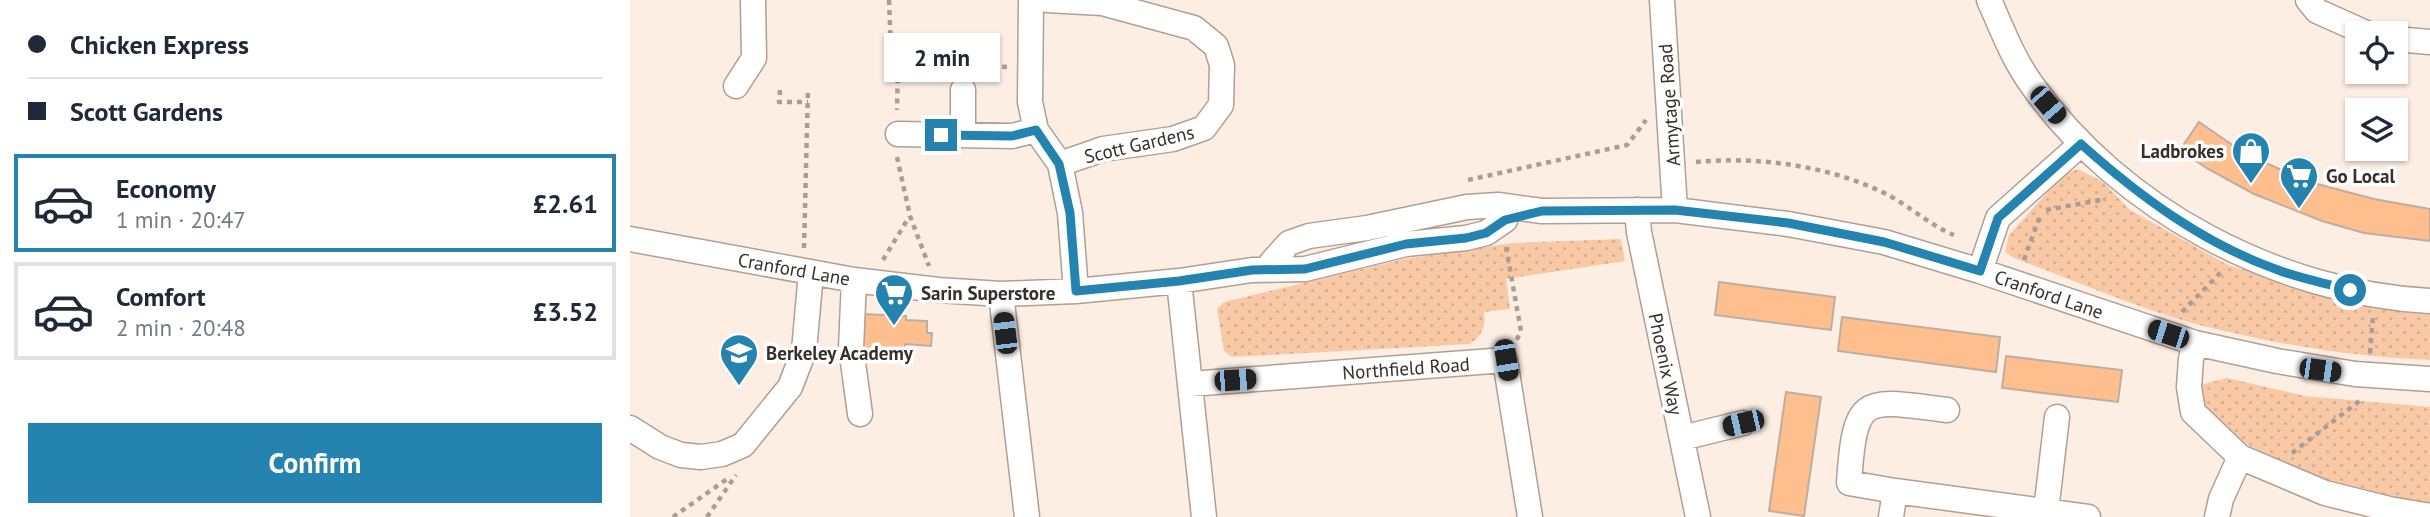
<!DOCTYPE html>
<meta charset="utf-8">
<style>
:root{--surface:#fff;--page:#f2f2f3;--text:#1f2937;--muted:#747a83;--line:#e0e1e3;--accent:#2583af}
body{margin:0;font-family:"PT Sans",sans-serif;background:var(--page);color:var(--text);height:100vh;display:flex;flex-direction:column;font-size:26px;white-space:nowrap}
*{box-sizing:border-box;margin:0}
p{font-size:23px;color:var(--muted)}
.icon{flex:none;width:38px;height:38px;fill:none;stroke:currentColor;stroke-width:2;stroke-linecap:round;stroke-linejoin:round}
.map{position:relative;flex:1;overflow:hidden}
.drawer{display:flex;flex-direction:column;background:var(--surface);width:630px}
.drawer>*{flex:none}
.hud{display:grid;align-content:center;height:154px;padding:0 28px;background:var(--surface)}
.buttons{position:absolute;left:1715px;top:21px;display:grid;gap:14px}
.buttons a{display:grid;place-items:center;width:63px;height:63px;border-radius:0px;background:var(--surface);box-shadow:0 2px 5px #0004;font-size:35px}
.end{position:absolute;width:32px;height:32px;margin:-16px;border:9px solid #2583af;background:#fff;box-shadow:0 0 0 4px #fff}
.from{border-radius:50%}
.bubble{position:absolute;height:49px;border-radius:0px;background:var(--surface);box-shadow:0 2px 5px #0004;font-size:23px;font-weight:800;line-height:49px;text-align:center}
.car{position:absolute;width:21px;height:42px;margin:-21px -10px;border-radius:9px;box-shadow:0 0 5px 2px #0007;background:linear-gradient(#222 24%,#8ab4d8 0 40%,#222 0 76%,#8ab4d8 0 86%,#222 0)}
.hud b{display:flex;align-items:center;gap:24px;height:66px;font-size:26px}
.hud b+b{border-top:2px solid var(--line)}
.hud i{width:18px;height:18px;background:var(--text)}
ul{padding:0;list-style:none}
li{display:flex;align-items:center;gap:21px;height:98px;margin:0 14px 10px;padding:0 14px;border:4px solid var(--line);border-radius:0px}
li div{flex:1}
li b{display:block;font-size:26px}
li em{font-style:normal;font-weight:800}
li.current{border-color:var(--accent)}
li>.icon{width:63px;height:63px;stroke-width:1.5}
.cta{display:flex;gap:14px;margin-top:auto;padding:14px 28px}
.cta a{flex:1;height:80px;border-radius:0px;background:var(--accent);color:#fff;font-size:28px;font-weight:800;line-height:80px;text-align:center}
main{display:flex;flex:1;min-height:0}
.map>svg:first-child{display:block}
</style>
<main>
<section class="drawer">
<div class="hud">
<b><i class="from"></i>Chicken Express</b>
<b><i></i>Scott Gardens</b>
</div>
<ul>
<li class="current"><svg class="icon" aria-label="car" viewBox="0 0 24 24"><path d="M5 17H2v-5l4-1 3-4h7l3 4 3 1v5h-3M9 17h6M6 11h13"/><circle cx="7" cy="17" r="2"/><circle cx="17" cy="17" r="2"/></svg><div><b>Economy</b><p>1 min · 20:47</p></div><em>£2.61</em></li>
<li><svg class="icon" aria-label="car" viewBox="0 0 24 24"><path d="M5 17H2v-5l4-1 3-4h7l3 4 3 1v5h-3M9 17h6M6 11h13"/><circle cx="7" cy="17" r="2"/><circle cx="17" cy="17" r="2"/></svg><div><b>Comfort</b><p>2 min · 20:48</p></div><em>£3.52</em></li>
</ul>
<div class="cta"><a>Confirm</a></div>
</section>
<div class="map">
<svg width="1800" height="517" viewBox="0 0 1800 517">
<defs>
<pattern id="grass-dots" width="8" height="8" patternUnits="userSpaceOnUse" patternTransform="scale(1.75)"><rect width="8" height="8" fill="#f9c9a6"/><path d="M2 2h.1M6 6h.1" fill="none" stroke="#d6ad8f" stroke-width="1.8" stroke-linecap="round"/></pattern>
</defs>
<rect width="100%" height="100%" fill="#fdeee3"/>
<path fill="url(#grass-dots)" d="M 1448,169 L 1473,182 L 1500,210 L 1598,265 L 1744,309 L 1800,313 L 1800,360 C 1722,357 1645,344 1569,325 C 1509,309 1443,280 1384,258 L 1375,252 L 1379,235 L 1434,174 Z
M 991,239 L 995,261 L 876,279 L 880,309 L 854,312 C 856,328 852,335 840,344 L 602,357 L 594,351 L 587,309 L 594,302 L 774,259 L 883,243 Z
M 1597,378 L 1675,396 L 1800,407 L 1800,504 C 1740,500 1679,475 1626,449 C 1612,441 1592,433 1581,420 C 1573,411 1571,397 1570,385 Z"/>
<path fill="#febe8e" stroke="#bfada1" stroke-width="2" d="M 1569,122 L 1614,153 L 1676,181 L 1744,199 L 1800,209 L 1800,241 L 1734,233 L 1692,221 L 1624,194 L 1578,169 L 1550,150 Z
M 1089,282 L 1205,297 L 1201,330 L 1085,315 Z
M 232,314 L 276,316 L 276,320 L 297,321 L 297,333 L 302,333 L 301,346 L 275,344 L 275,350 L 231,348 Z
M 1212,317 L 1370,337 L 1366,372 L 1208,351 Z
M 1376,356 L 1492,370 L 1488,402 L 1372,388 Z
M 1156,392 L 1191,397 L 1174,516 L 1139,511 Z"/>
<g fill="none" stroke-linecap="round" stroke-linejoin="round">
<defs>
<path id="minor" d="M 401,0 L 400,102 L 406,130 L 430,164 L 440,213 L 446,291
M 417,0 L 472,3 L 564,28 L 586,46 L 592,65 L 591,105 L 574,128 L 543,139 L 473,149 L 430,164
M 1032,0 L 1045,210
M 1359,0 C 1372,29 1383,59 1402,85 C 1491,210 1648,293 1800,301
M 1678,0 L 1687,11 L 1736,33
M 1766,39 L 1800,42
M 106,86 L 124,58 L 123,0
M 333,90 L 333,135
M 268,134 L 382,136 L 406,130
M 1007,210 L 1009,232 L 1068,517
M 0,239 L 224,280 L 308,290 L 371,294 L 446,291 L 549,281 L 622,270 L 675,269 L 776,244 L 836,238 L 856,233 L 875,220
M 641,263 L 659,243 L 679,236 L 737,228 L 837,207 L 868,205 L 912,211 L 1045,210 L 1158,224 L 1254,242 L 1350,271 L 1565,343 L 1647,361 L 1725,374 L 1800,379
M 1350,271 L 1368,218 L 1451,144
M 224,280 L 221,348 L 230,414
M 549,281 L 574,517
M 371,294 L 397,517
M 1565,343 L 1561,359 L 1559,387 L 1563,412 L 1610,457 L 1695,493 L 1759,509 L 1800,516
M 560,384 L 875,360 L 900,517
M 0,428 L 30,447 L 51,455 L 71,457 L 92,454 L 113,445 L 160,387 L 174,351 L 181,272
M 1052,438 L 1113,423
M 1265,491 L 1219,483 C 1225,393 1233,399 1317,410
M 1416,511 L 1427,417
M 1261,517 L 1265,491 L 1458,517
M 1587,517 L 1591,499 L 1610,457"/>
</defs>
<use href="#minor" stroke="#b09f92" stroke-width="27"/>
<path stroke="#a99d95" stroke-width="4.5" stroke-dasharray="5 5" stroke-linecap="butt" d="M 259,0 L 261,51 L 268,66 L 267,110
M 268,66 L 326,66
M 342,66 L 379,67
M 150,90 L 149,102 L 178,102
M 267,157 L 280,216 L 299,266
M 1066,162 C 1129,156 1203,166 1260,196 C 1282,208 1301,226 1324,235
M 838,180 L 997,145 L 1016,120
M 1416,210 L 1476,199
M 876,247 L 891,331 L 886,341
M 174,248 L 178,89
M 253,260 L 279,217
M 1394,260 L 1410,216
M 1552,312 L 1592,271
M 1740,353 L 1743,316
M 1662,453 L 1732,399
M 43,517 L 97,479
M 77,517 L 106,475"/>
<use href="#minor" stroke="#fff" stroke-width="24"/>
</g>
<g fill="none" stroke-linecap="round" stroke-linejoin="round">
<path stroke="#2583af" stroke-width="9" d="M 311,135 L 382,136 L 406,130 L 429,164 L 440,213 L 446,291 L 549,281 L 622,270 L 675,269 L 776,244 L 836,238 L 856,233 L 875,220 L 912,211 L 1045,210 L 1158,223 L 1254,242 L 1350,271 L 1368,218 L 1451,144 C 1509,196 1574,244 1648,270 C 1671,279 1696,283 1720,290"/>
</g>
<defs>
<symbol id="shop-pin" viewBox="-11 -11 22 30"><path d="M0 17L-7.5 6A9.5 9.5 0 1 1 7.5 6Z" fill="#2583af" stroke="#fefefe"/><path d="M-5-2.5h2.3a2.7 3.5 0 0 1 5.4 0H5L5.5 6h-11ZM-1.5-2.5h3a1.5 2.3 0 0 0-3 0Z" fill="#fff"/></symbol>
<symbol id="supermarket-pin" viewBox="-11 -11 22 30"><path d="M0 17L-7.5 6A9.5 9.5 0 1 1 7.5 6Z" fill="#2583af" stroke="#fefefe"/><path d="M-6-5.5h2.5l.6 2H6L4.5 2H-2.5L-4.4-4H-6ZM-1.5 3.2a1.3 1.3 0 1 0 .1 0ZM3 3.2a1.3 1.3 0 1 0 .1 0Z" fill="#fff"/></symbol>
<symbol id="school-pin" viewBox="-11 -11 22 30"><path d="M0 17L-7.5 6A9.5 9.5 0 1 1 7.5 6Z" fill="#2583af" stroke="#fefefe"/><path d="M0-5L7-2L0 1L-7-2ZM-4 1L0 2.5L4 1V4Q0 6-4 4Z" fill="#fff"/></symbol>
</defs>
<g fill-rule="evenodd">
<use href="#shop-pin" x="1599" y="129" width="44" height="60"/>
<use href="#supermarket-pin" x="1647" y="154" width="44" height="60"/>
<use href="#supermarket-pin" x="242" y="271" width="44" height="60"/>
<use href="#school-pin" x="87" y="331" width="44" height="60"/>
</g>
<g text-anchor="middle" stroke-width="7" stroke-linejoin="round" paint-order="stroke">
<g font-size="19" fill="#362f2a" stroke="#fefefe">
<text transform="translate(1039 105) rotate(-94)" y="7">Armytage Road</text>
<text transform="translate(509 144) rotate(-13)" y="7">Scott Gardens</text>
<text transform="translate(164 269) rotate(10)" y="7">Cranford Lane</text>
<text transform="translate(1419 294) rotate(19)" y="7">Cranford Lane</text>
<text transform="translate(1036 364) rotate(78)" y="7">Phoenix Way</text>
<text transform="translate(776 368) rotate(-4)" y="7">Northfield Road</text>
</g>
<g font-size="19" font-weight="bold" fill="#362f2a" stroke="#fefefe" text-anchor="start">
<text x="1594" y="158" text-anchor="end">Ladbrokes</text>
<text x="1696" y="183">Go Local</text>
<text x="291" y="300">Sarin Superstore</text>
<text x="136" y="360">Berkeley Academy</text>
</g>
</g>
</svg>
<div class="buttons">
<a><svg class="icon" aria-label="locate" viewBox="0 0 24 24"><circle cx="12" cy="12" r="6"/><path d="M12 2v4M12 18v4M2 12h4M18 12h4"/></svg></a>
<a><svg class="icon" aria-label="layers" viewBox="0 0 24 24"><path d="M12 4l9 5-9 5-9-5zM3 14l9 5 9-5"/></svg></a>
</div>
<i class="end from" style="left:1720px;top:290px"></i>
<i class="end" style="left:311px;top:135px"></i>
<div class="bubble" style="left:254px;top:33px;width:116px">2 min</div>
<i class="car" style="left:1418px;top:105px;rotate:139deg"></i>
<i class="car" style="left:375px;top:333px;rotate:353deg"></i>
<i class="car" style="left:1538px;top:334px;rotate:288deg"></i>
<i class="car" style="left:876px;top:360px;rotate:171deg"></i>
<i class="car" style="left:1690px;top:370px;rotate:98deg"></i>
<i class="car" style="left:605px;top:380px;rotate:86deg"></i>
<i class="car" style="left:1113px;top:423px;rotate:257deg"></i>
</div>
</main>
